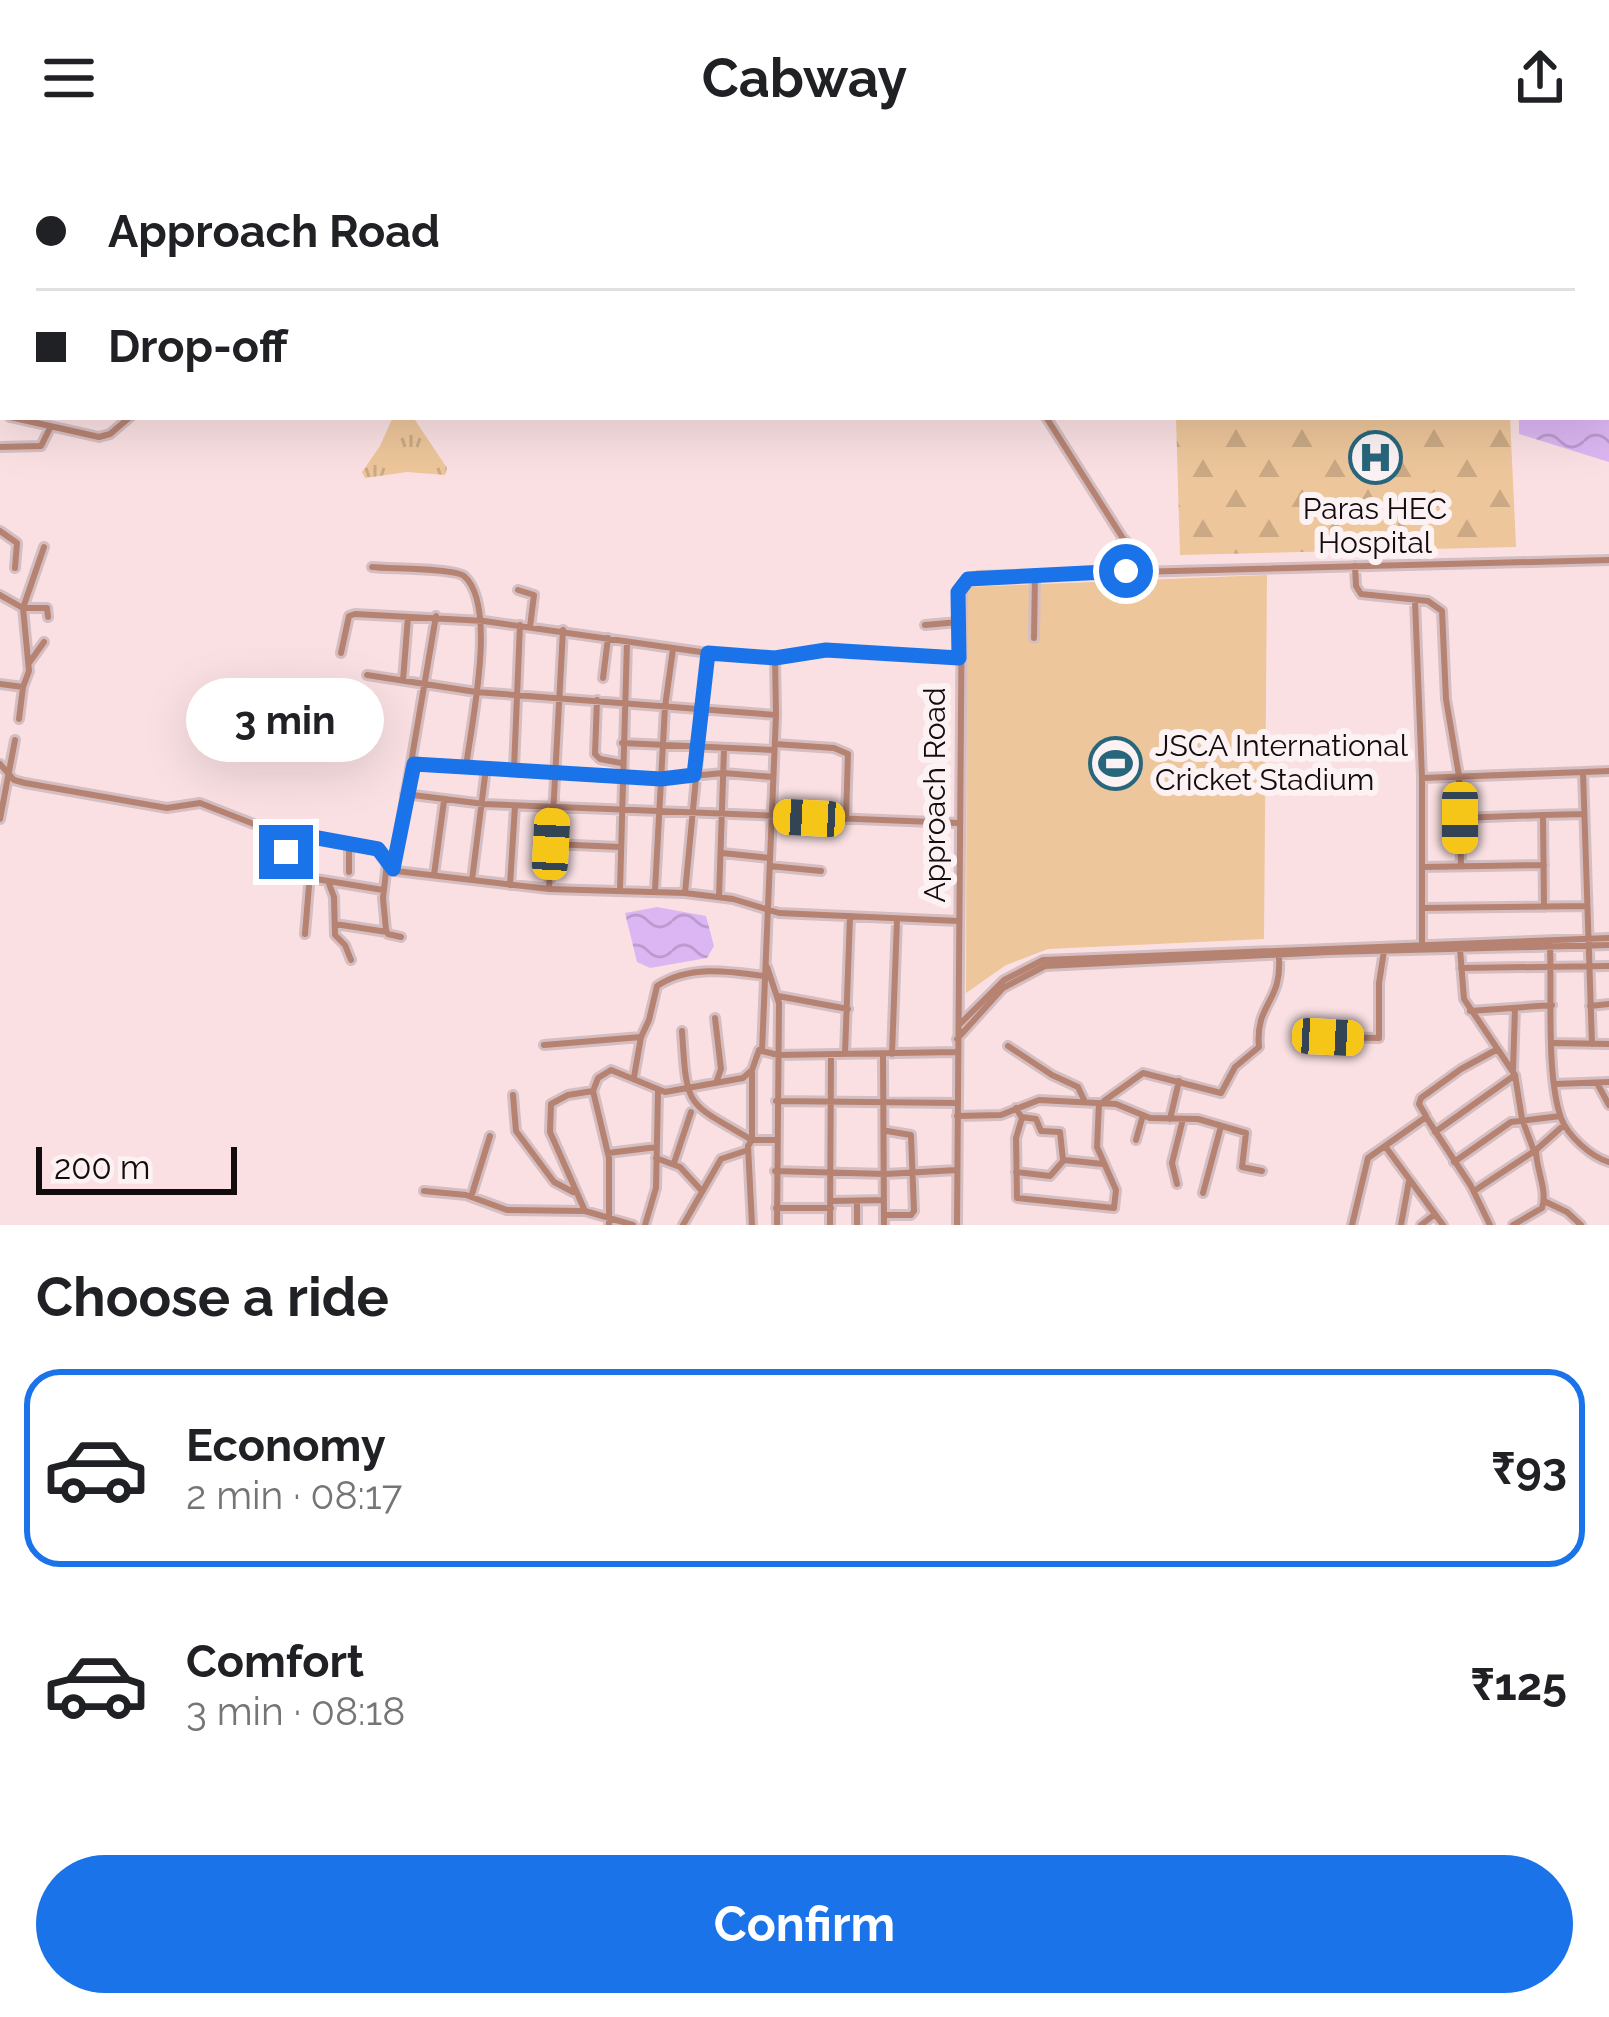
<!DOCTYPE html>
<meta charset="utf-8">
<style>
:root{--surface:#fff;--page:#f6f6f6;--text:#202124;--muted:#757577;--line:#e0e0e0;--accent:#1a73e8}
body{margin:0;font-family:Raleway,sans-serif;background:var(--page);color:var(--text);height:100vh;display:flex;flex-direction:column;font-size:45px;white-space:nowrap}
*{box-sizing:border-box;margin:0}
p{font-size:39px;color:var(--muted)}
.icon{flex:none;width:66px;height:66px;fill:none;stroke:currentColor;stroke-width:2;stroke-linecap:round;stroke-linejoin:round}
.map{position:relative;height:1069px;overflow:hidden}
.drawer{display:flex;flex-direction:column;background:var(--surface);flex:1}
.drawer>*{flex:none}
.guide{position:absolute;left:0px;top:0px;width:1611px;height:264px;box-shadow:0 12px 48px #0002;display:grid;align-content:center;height:264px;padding:0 36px;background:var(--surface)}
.scale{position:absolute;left:36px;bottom:30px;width:201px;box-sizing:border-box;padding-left:12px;border:6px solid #130b0c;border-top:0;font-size:33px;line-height:42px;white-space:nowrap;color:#130b0c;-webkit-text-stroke:9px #fdf2f3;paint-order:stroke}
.end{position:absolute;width:54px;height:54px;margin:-27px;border:15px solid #1a73e8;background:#fff;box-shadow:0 0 0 6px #fff}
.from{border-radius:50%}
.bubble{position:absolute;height:84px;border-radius:42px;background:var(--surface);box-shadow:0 12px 48px #0002;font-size:39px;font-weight:700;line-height:84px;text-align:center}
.car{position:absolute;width:36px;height:72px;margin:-36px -18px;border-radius:15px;box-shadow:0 0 9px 3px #0007;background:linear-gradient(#f5c518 24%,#345 0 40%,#f5c518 0 76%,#345 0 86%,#f5c518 0)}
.guide b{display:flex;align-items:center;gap:42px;height:114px;font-size:45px}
.guide b+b{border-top:3px solid var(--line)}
.guide i{width:30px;height:30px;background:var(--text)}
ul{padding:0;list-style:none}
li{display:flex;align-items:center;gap:36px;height:198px;margin:0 24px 18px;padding:0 12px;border:6px solid transparent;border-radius:36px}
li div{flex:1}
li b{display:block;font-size:45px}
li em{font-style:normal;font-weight:700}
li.active{border-color:var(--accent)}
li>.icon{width:108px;height:108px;stroke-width:1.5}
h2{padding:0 36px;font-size:54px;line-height:144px}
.cta{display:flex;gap:24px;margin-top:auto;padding:24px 36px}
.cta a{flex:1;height:138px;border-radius:72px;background:var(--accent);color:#fff;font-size:48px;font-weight:700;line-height:138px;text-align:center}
header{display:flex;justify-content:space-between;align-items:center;height:156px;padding:0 36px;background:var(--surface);font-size:54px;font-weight:700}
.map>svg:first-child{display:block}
</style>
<header><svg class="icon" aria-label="menu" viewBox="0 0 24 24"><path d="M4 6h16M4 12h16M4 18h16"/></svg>Cabway<svg class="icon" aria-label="share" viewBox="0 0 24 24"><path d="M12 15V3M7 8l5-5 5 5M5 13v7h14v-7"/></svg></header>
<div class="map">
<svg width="1609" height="1069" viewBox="0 0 1609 1069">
<defs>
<pattern id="grass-tufts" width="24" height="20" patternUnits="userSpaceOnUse" patternTransform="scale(3)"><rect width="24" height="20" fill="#edc69b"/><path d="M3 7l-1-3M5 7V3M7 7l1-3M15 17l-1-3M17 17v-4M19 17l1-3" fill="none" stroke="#caa984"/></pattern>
<pattern id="forest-firs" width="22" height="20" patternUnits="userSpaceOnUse" patternTransform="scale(3)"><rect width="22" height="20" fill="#edc69b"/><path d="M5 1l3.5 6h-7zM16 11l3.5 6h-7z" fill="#caa984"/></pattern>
<pattern id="water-waves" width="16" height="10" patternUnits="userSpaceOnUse" patternTransform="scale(3)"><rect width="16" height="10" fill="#dcb6f2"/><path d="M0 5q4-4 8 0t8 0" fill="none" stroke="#bc9bce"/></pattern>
</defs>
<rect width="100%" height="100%" fill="#fae0e3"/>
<path fill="url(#grass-tufts)" d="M 393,261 L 413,261 L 447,312 L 445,319 L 407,316 L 365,322 L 362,316 L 380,290 Z"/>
<path fill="url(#forest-firs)" d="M 1176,261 L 1510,261 L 1516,391 L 1180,399 Z"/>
<path fill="#edc69b" d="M 1267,419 L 1264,783 L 1048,793 L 1006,809 L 966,837 L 967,431 Z"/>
<path fill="url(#water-waves)" d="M 1609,152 L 1609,306 L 1519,278 L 1519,261 L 1608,261 Z
M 657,751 L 706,760 L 714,790 L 707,802 L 650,812 L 637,806 L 625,757 Z"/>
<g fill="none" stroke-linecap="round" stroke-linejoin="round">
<defs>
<path id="minor" d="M 944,0 L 944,3
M 1024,0 L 1032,3
M 1402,0 L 1402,3
M 42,3 L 43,0
M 1608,51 L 1609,51
M 0,53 L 3,54
M 0,166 L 3,152
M 0,257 L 3,258
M 10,261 L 99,281 L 110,278 L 130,261
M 1046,261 L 1143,414
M 0,291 L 41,290 L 50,272
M 0,375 L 17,387 L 15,412
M 1125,384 L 1149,414
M 1121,385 L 1126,413
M 44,391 L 23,452 L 47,452 L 48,461
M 1355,410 L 1356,430 L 1361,438 L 1428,445 L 1442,455 L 1446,543 L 1459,620 L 1461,710
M 372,411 C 389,413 454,412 464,420 C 498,449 471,569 466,611
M 1115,415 L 1120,389
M 518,434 L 534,439 L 530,471
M 0,439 L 23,452 L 29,515 L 23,531 L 0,528
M 1415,445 L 1422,622
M 925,469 L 959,466
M 1034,482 L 1035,418
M 341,497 L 349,460 L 355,458 L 484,465 L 708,497 L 775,502 L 826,494 L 959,502
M 775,502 L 776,559 L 762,895 L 778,899 L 956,896
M 29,507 L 44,486
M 367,519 L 476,536 L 776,559
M 603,522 L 608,482
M 403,524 L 408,461
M 597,544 L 595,598 L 600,603 L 621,607
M 19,563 L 23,531
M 622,587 L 774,594
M 775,588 L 834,592 L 848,598 L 846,663
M 0,608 L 14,624 L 25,627 L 167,652 L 200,647 L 264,672 L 373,691 C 386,695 384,709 396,715 L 549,733 L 685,737 L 733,743 L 779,757 L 958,765
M 414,608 L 661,623 L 723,617 L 773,621
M 514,613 L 520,469
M 1583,616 L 1609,615
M 405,638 L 484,648 L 958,667
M 1460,662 L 1543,659
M 0,663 L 15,584
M 349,687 L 349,716
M 551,688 L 620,691
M 722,697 L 770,702
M 268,702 L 284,702 L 296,678
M 387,707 L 383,742 L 386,774 L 388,778 L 401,781
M 770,710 L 821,715
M 1422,711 L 1544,709
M 393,713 L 436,460
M 434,719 L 444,645
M 310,722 L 383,734
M 472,724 L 486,612
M 328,725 L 334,741 L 335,779 L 345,789 L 351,804
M 510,729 L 515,650
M 549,733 L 563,474
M 620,734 L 627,486
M 655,734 L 665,551 L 673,493
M 685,737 L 708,497
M 719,741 L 724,593
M 1544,751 L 1543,659 L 1584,658
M 1422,752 L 1586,750
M 335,768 L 387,776
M 305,778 L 313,681
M 1422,785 L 1422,622 L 1583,616 L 1592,888
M 1550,790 C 1552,837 1546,919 1561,962 C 1568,980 1591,1001 1609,1006
M 1460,793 L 1464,843 L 1515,919 L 1522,963 L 1534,995
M 767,811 L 779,847 L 777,1069
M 1461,812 L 1609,810
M 778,840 L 848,853
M 1590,850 L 1609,848
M 1470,855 L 1552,849
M 715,862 L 721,913 L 716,927
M 959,869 L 1004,824 L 1043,804 L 1609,782
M 682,875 C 687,955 686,945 752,984
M 1328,881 L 1379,882 L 1379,827 L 1384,795
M 957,883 L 1003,832 L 1045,810 L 1329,796 L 1609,789
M 1554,887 L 1609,888
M 544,889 L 641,881
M 1008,890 L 1052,919 L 1078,931 L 1085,946
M 845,898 L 850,760
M 892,898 L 897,764
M 883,899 L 884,1069
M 1513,914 L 1515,852
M 634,921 L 641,881 L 649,864 L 657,830 C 689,809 728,815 764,820
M 1597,927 L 1609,949
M 1555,928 L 1609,926
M 593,935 L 609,1002 L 609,1069
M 513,939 L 516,975 L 554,1026 L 573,1036
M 776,945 L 956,947
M 1104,945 L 1143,917 L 1221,937 L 1235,911 L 1259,891 C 1255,847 1282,847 1279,802
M 1016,952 L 1022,962 L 1016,982 L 1017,1042 L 1114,1052 L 1116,1034 L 1097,991 L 1099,947
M 957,960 L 1001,959 L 1039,944 L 1116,948 L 1150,962 L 1198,963 L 1246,977 L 1242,1011 L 1262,1015
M 1426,960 L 1419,948 L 1421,942 L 1461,913 L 1496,894
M 1022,961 L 1036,963 L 1041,975 L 1060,976 L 1063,1004
M 1170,963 L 1179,925
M 1435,976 L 1515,919
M 752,984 L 752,916
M 1136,984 L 1143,959
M 1385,990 L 1443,1069
M 608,997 L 657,991
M 656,1002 L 680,1011 L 701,1034
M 1454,1006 L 1511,966 L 1560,960
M 674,1007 L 691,956
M 775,1015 L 886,1018 L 957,1014
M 1016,1016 L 1050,1020 L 1064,1004 L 1103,1008
M 1177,1028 L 1172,1007 L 1183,963
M 424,1035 L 466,1039 L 507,1054 L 585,1055 L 633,1069
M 1474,1035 L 1536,994
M 1203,1037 L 1221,970
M 471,1041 L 490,980
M 831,1045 L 884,1044
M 1544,1045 L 1567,1056 L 1581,1069
M 776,1052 L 831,1052
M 585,1055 L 550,976 L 551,948 L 568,939 L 593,935 L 598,922 L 611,914 L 665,936 L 743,922 L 752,914 L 759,894
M 884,1059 L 911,1059 L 914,1055 L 911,979 L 887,975
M 645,1069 L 656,1032 L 658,936
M 683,1069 L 721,1003 L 748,994
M 752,1069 L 748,990 L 752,984 L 775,984
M 830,1069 L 831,899
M 857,1069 L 857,1045
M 957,1069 L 962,428 L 978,420 L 1609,404
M 1352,1069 L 1368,1002 L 1426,961 L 1471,1030 L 1490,1069
M 1401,1069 L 1409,1025
M 1421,1069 L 1435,1058
M 1513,1069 L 1542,1052 C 1548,1034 1536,1014 1536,994 L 1564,969"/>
</defs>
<use href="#minor" stroke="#d5bec1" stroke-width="12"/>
<use href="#minor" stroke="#b68372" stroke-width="6"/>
</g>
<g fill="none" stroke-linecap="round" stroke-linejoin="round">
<path stroke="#1a73e8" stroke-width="15" d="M 286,696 L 296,678 L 378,693 L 393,713 L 414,608 L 661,623 L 694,619 L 708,497 L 775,502 L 826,494 L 959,502 L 958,436 L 968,423 L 1126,415"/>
</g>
<defs>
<symbol id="hospital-ring" viewBox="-11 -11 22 22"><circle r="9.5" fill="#fdf2f3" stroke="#28667c" stroke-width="1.5"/><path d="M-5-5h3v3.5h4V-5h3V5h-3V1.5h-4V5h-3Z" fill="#28667c"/></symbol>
<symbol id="stadium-ring" viewBox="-11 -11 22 22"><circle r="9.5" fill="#fdf2f3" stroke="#28667c" stroke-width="1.5"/><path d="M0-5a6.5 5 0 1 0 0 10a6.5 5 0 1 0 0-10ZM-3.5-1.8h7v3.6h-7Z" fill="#28667c"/></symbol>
</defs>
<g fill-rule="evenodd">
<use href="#hospital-ring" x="1346" y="272" width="59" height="59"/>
<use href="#stadium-ring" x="1086" y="578" width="59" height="59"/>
</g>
<g text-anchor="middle" stroke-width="12" stroke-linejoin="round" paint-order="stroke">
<g font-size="30" fill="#130b0c" stroke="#fdf2f3">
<text x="1375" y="363">Paras HEC<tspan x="1375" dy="34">Hospital</tspan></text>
<text x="1155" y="600" text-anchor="start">JSCA International<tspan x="1155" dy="34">Cricket Stadium</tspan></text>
</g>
<g font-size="30" fill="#130b0c" stroke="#fdf2f3">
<text transform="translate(935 639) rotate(-90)" y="10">Approach Road</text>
</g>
</g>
</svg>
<div class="scale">200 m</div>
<i class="end from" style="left:1126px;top:415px"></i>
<i class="end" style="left:286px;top:696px"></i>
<div class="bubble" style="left:186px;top:522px;width:198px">3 min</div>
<i class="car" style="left:809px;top:662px;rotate:273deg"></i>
<i class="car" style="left:1460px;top:662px;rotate:180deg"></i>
<i class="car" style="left:551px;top:688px;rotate:3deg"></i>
<i class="car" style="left:1328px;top:881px;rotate:93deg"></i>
<div class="guide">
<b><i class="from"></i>Approach Road</b>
<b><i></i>Drop-off</b>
</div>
</div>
<section class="drawer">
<h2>Choose a ride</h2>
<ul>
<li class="active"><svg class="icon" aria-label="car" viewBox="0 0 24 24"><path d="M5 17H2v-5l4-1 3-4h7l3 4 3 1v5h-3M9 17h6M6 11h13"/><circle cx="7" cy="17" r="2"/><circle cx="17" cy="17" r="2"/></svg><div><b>Economy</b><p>2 min · 08:17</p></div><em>₹93</em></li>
<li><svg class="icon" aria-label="car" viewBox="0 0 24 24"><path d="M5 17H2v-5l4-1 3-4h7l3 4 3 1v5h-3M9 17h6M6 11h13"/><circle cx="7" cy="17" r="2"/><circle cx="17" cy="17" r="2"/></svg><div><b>Comfort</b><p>3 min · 08:18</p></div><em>₹125</em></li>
</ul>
<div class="cta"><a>Confirm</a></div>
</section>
